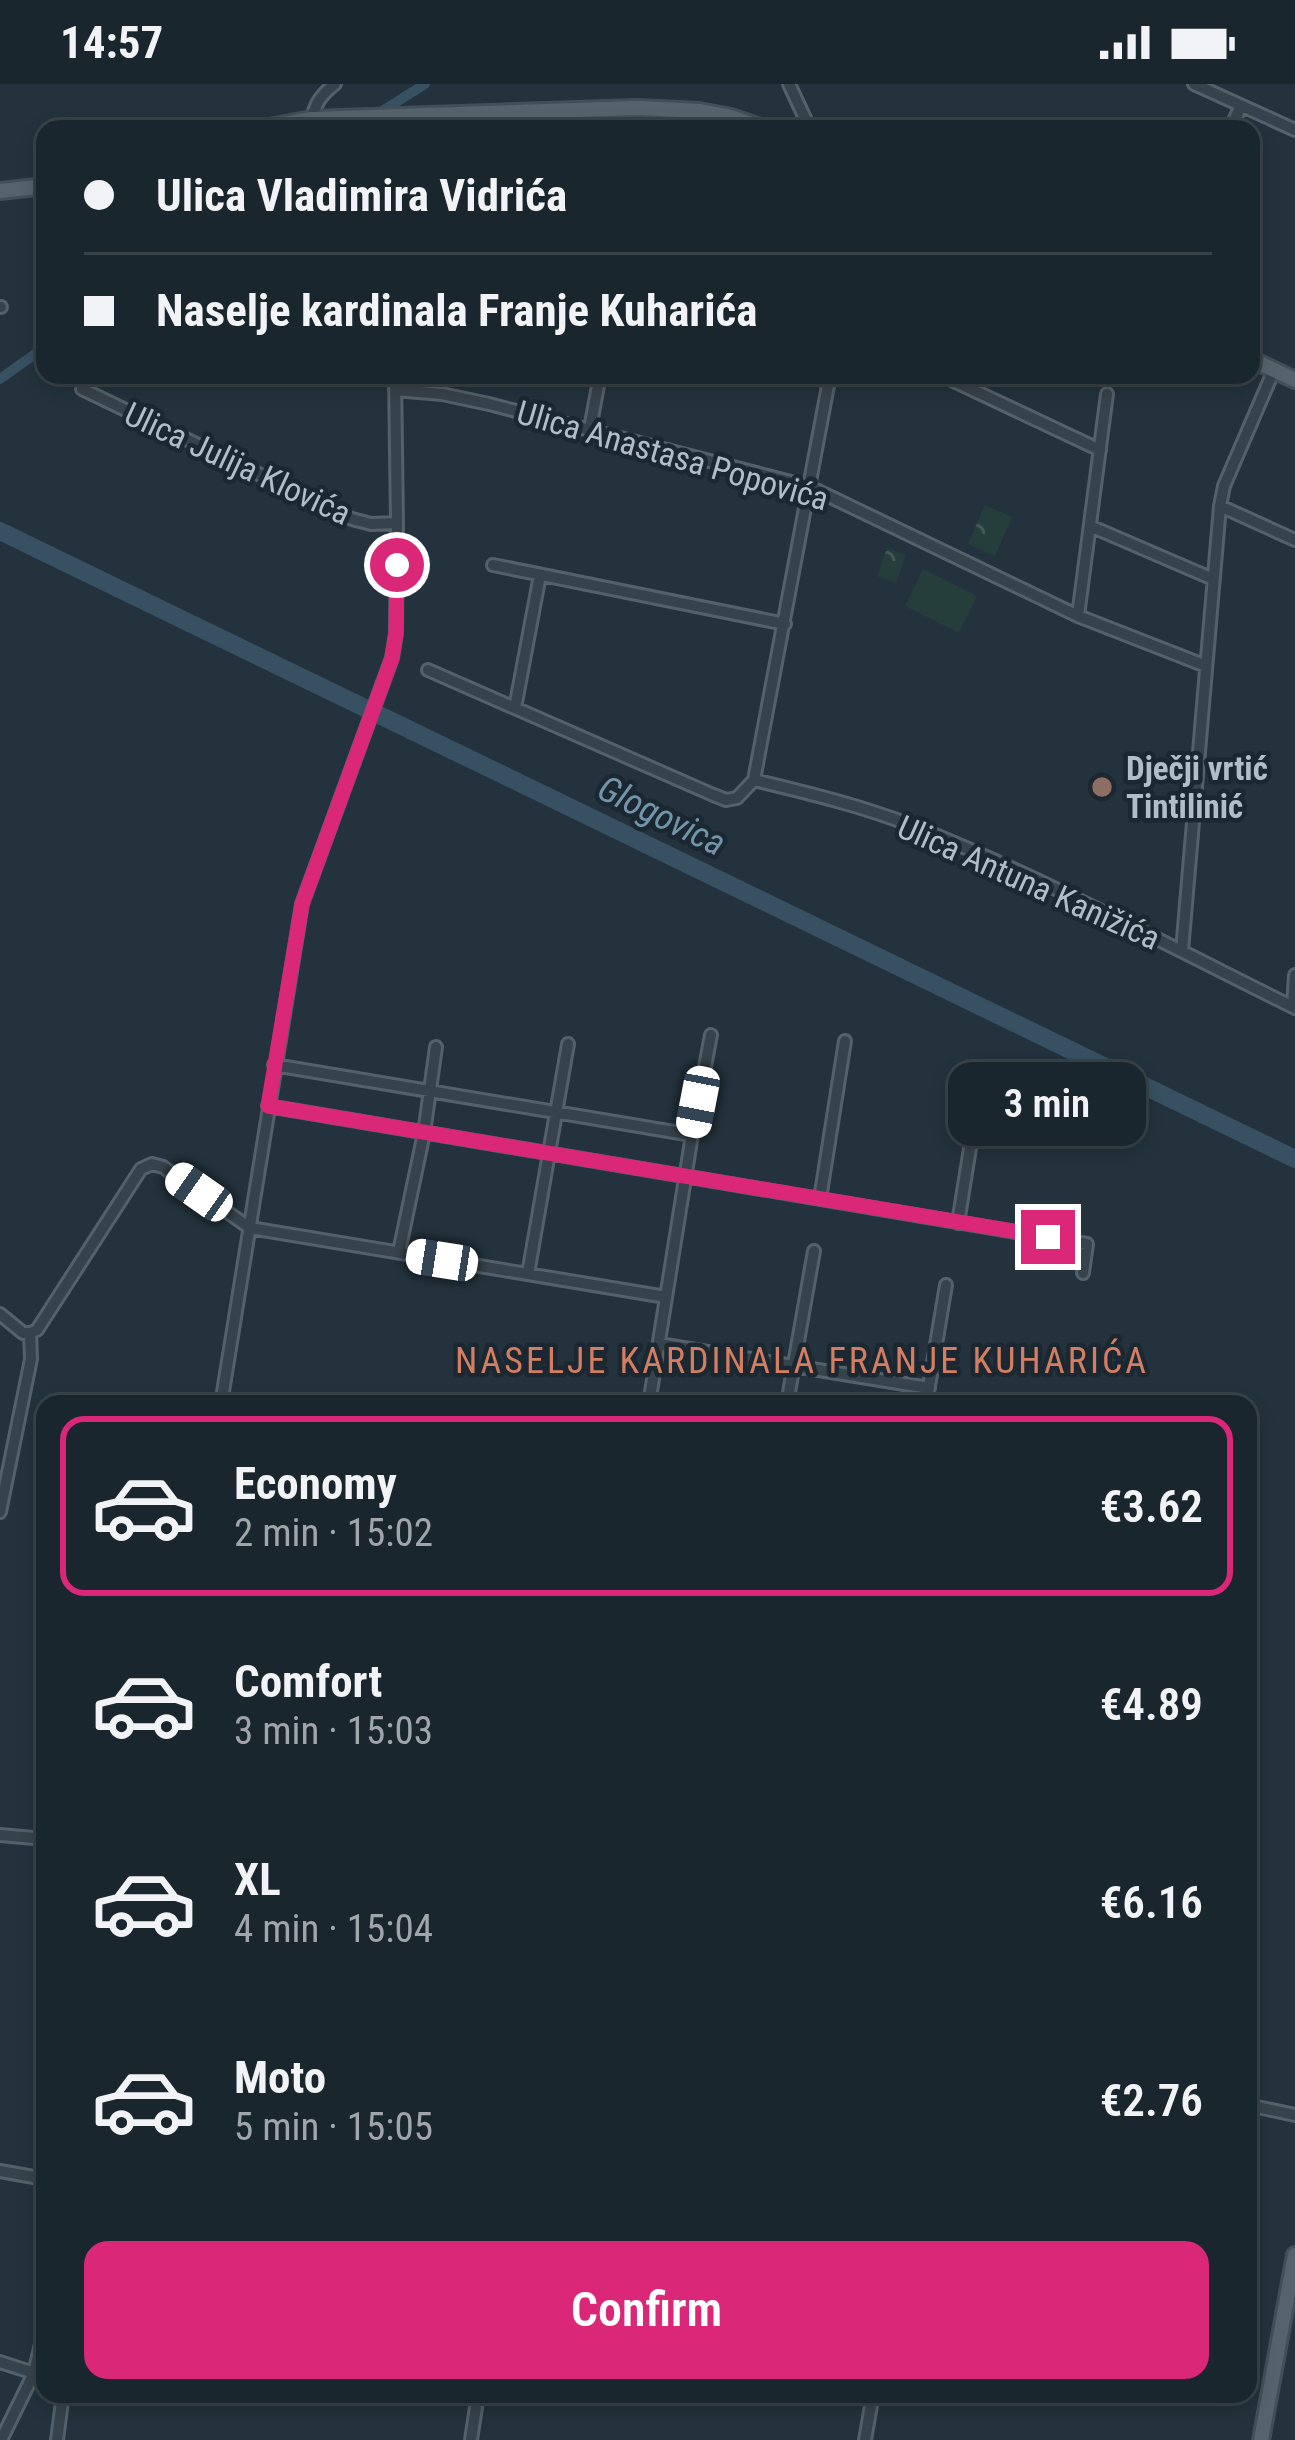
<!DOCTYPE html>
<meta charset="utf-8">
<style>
:root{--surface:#1a262d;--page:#273239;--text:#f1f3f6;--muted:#9fa5aa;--line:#384349;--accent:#db2777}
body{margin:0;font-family:"Roboto Condensed",sans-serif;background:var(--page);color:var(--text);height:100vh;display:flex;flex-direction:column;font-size:45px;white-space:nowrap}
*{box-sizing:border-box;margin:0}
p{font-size:39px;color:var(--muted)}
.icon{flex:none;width:66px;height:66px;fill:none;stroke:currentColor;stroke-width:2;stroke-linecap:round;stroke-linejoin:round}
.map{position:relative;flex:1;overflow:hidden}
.side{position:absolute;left:36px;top:1311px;width:1221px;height:1008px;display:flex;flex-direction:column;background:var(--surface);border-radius:24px;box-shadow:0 6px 18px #0003,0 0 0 3px var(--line)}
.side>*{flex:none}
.guide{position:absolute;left:36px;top:36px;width:1224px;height:264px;border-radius:24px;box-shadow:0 6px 18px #0003,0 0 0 3px var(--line);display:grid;align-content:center;height:264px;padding:0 48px;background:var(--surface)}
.end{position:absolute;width:54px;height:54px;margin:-27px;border:15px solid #db2777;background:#fff;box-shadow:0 0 0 6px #fff}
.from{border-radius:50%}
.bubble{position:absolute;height:84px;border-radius:24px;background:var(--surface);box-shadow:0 6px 18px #0003,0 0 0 3px var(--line);font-size:39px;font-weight:600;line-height:84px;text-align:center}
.car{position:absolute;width:36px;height:72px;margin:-36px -18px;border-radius:15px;box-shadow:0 0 9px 3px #0007;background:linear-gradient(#fff 24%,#345 0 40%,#fff 0 76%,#345 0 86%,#fff 0)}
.guide b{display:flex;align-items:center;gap:42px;height:114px;font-size:45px}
.guide b+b{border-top:3px solid var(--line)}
.guide i{width:30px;height:30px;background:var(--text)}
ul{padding:21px 0 0;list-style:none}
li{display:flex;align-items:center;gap:36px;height:180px;margin:0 24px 18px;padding:0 24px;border:6px solid transparent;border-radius:24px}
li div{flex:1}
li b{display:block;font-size:45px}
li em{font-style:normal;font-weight:600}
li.active{border-color:var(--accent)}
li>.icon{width:108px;height:108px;stroke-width:1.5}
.primary-button{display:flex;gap:24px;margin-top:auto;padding:24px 48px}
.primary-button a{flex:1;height:138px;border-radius:24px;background:var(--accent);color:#fff;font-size:48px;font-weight:600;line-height:138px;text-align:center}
.status{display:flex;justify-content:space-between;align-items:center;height:84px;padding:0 60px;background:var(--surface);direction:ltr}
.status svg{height:33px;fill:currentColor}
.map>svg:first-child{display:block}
</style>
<div class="status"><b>14:57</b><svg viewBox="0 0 49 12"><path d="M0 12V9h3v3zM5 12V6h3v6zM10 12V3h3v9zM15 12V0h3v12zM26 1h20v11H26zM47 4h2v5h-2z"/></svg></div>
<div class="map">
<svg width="1295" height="2356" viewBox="0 0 1295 2356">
<defs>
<pattern id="forest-crowns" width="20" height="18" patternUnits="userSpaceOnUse" patternTransform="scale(3)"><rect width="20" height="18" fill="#253d3b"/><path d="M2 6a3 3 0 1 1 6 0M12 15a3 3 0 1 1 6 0" fill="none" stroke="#425756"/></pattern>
</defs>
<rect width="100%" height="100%" fill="#23323c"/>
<path fill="#253d3b" d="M 923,485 L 977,512 L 959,549 L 905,522 Z"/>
<path fill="url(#forest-crowns)" d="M 985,421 L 1012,433 L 995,472 L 968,460 Z
M 887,464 L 906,471 L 896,499 L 877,492 Z"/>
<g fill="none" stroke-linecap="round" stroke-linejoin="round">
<path stroke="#375162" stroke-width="10" d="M 354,45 L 425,0
M 0,295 L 45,263"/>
<path stroke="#375162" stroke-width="18" d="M 0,447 L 1295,1075"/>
<defs>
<path id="minor" d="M 789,0 L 810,45
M 1194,0 L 1295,46
M 312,35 C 315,19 322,10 335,0
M 1230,45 L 1241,22
M 0,223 L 1,223
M 941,291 L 1100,366
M 82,305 L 352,435 L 371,440 L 397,439
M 395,306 L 442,310 L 489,320 L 810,403 L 1078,532 L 1206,582
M 590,345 L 600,291
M 1220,422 L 1295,456
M 1090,442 L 1213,495
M 493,481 L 785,540
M 1078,532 L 1107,310
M 428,586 L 711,710 L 726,716 L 737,714 L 754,696 L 830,291
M 515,624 L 540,491
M 754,696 C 808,709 862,722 913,742 C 1044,794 1169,862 1295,924
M 1182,867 L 1220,422 L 1224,402 L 1274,286
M 1293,923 L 1295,891
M 274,981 L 692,1051
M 268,1022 L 1087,1160 L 1083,1189
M 820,1115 L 845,957
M 958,1139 L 971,1058
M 399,1168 L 424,1049 L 436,963
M 528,1190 L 568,960
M 0,1230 L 23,1249 L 30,1249
M 659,1260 L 929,1304
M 221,1320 L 302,820 L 392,574 L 396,549 L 397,439 L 395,291
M 649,1320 L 692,1051 L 711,951
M 787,1320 L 814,1167
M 926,1320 L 946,1201
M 0,1428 L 31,1275 L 30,1249 L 37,1246 L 141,1085 L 152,1080 L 163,1083 L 250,1144 L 666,1213
M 0,1751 L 45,1755
M 1248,2021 L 1295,2031
M 0,2087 L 45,2095
M 0,2278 L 34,2289
M 1,2356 L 34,2289 L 45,2243
M 57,2356 L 63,2310
M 471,2356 L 478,2310
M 865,2356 L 873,2310"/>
<path id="major" d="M 259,45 L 312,35 L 637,24 L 699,27 L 731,33 L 766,45
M 0,107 L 45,102
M 1251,275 L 1295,296
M 1261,2356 L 1295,2171"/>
</defs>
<use href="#minor" stroke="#55616a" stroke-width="16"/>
<use href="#major" stroke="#434f58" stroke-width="20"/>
<use href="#minor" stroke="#37434c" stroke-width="10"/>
<use href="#major" stroke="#55636c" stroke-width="14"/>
</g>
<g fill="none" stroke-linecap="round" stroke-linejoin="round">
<path stroke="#db2777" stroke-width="15" d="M 397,481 L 396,549 L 392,574 L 302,820 L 268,1022 L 1048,1153"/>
</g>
<circle fill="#8d6e63" stroke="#1c2831" stroke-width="4.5" cx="1102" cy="703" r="12"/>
<g text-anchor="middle" stroke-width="9" stroke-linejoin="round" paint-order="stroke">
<g font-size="33" fill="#b2bec7" stroke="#1c2831">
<text transform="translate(673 371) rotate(16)" y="12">Ulica Anastasa Popovića</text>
<text transform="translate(238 379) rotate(25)" y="12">Ulica Julija Klovića</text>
<text transform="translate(1029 798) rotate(24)" y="12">Ulica Antuna Kanižića</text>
</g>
<g font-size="33" font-weight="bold" fill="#b2bec7" stroke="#1c2831" text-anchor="start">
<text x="1126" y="696">Dječji vrtić<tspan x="1126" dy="38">Tintilinić</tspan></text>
</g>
<g font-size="36" font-style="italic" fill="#7395aa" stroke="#1c2831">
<text transform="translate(662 731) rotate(26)" y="13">Glogovica</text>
</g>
<g font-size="36" letter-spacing="3" fill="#d37e62" stroke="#1c2831">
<text x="802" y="1289">NASELJE KARDINALA FRANJE KUHARIĆA</text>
</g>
</g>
</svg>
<i class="end from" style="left:397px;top:481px"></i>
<i class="end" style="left:1048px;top:1153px"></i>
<div class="bubble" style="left:948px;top:978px;width:198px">3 min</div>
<i class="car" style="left:698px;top:1018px;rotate:191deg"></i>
<i class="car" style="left:199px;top:1108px;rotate:305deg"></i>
<i class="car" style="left:442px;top:1176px;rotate:279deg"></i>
<div class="guide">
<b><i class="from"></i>Ulica Vladimira Vidrića</b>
<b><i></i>Naselje kardinala Franje Kuharića</b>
</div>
<section class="side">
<ul>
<li class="active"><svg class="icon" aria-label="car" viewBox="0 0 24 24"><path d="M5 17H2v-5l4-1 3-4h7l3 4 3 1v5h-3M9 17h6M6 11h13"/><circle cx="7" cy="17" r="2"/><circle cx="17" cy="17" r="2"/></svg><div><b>Economy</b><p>2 min · 15:02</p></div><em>€3.62</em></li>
<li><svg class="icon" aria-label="car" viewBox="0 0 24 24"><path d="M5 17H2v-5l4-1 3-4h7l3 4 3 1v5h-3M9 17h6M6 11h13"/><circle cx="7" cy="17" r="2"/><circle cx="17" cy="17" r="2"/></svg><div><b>Comfort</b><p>3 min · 15:03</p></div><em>€4.89</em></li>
<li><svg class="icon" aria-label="car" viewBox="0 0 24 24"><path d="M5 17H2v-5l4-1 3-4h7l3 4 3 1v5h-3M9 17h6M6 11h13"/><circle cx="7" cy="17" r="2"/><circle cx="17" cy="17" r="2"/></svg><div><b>XL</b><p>4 min · 15:04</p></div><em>€6.16</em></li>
<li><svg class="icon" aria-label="car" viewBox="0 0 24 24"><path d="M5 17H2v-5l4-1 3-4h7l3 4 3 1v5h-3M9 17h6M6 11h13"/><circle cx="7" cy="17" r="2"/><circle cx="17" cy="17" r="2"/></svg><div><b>Moto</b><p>5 min · 15:05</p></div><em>€2.76</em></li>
</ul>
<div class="primary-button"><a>Confirm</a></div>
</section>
</div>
